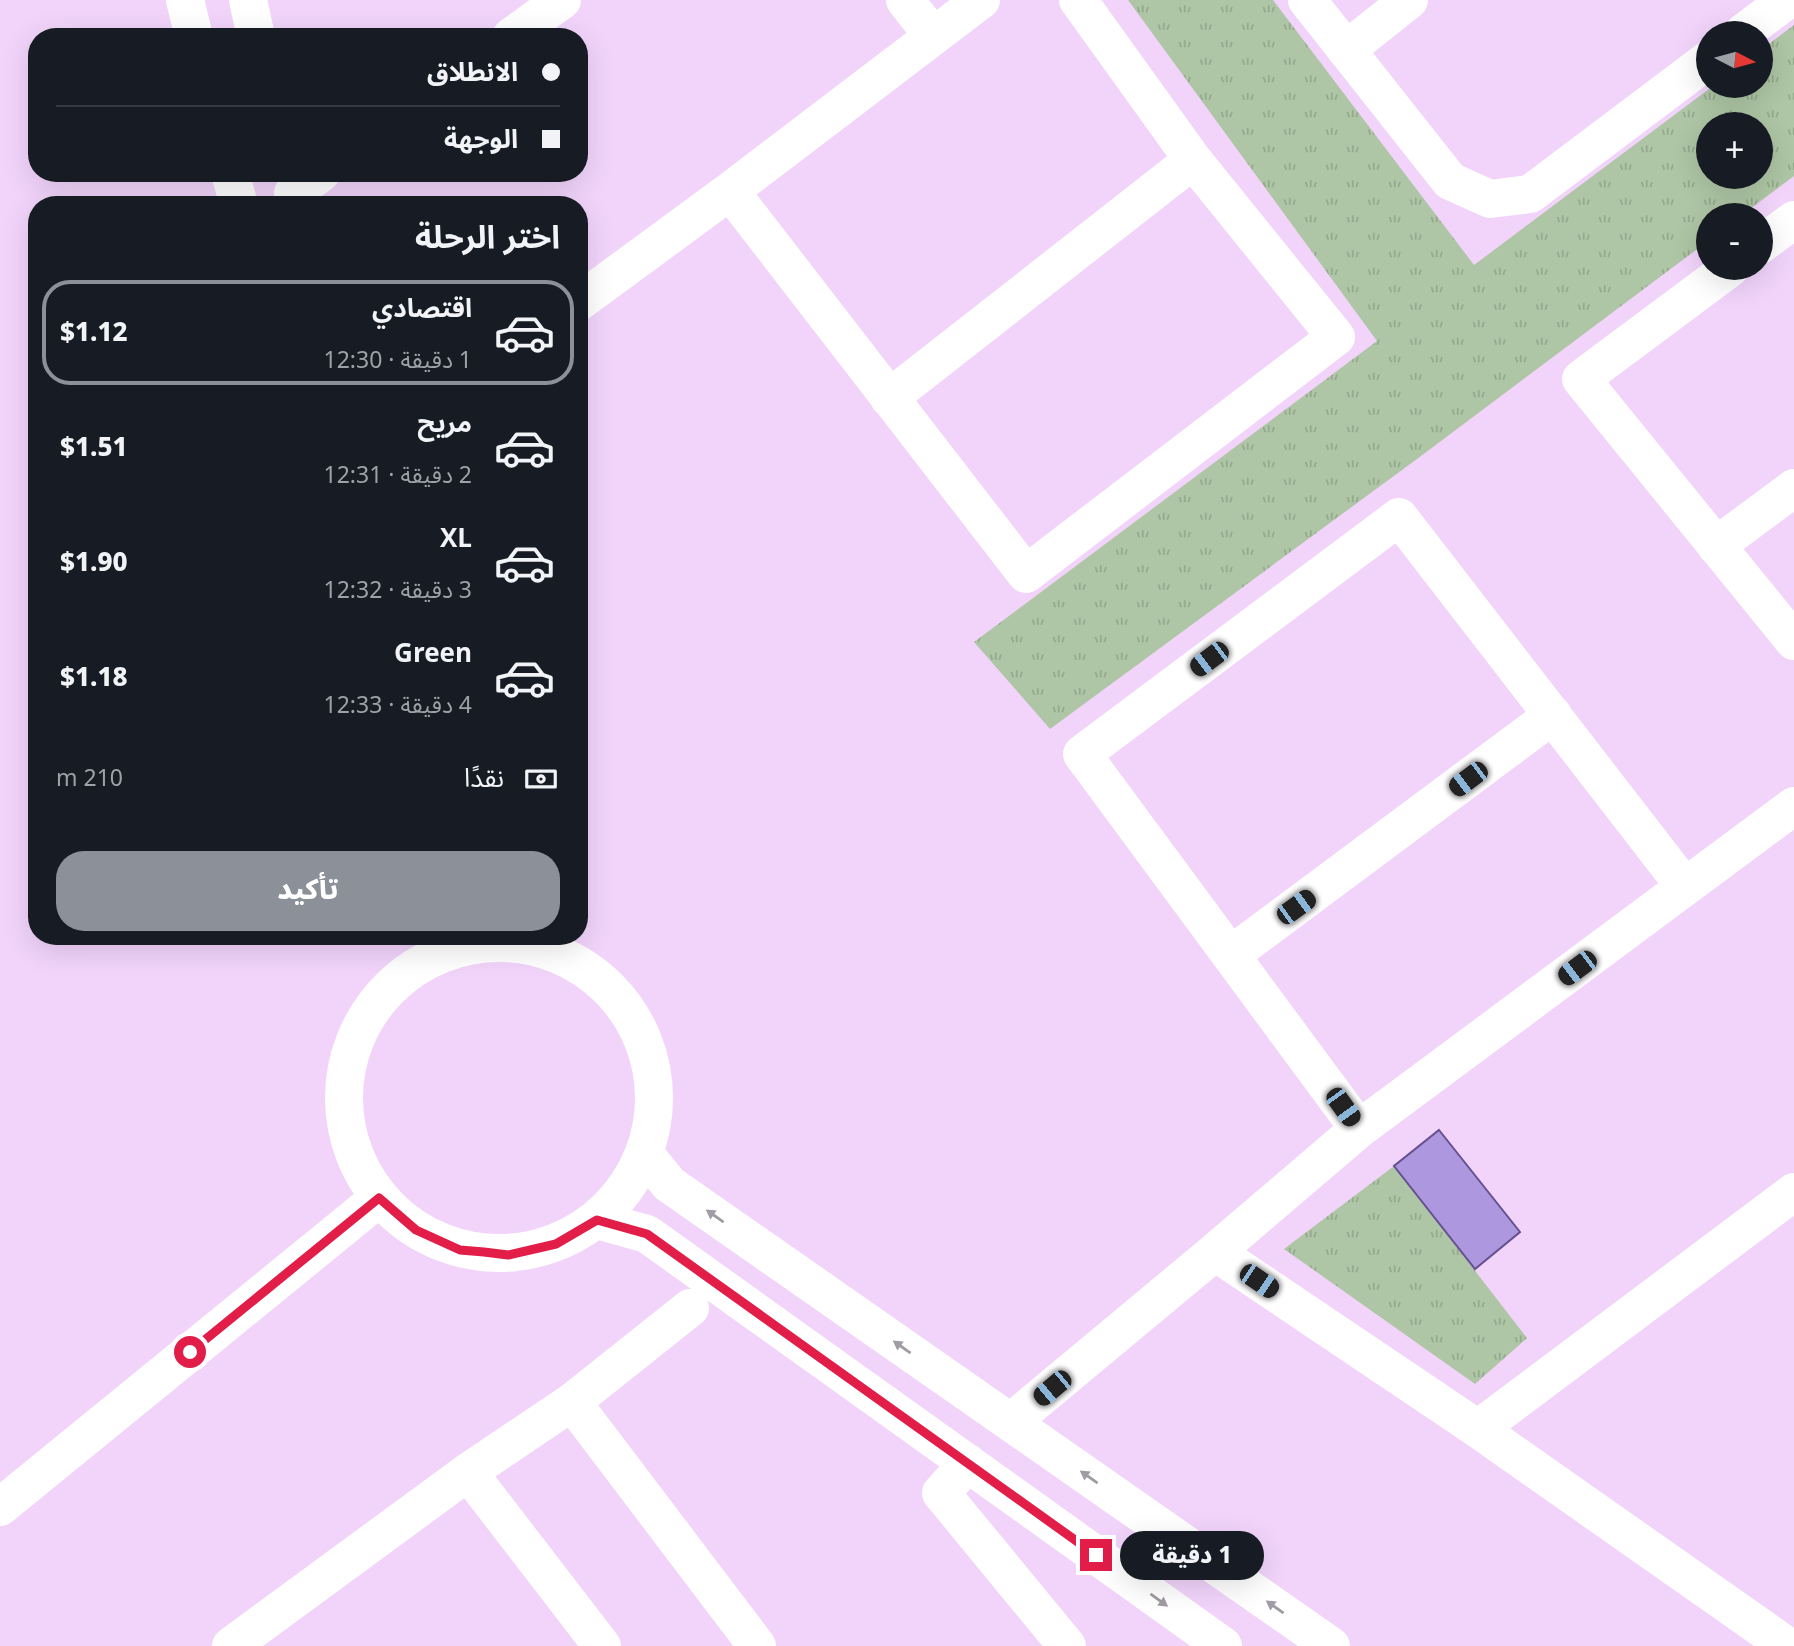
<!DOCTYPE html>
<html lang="ar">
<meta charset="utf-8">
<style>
:root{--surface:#171b24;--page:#242831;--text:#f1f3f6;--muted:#9ea1a6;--line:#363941;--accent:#8c9099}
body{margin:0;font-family:Georgia,"Noto Sans Arabic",serif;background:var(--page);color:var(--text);direction:rtl;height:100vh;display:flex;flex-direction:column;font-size:26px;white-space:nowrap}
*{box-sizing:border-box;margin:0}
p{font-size:23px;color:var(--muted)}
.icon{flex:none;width:38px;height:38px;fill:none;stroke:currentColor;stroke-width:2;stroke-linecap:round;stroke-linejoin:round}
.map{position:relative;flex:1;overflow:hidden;direction:ltr}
.drawer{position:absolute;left:28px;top:196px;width:560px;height:749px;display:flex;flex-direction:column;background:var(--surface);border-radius:28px;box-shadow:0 7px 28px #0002;direction:rtl}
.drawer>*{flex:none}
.hud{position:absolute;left:28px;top:28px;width:560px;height:154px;border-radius:28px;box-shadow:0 7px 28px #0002;direction:rtl;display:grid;align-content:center;height:154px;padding:0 28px;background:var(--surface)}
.needle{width:46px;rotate:96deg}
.buttons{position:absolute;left:1696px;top:21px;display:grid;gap:14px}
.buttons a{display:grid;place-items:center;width:77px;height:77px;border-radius:50%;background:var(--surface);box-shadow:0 7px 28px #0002;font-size:35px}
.end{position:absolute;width:32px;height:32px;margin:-16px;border:9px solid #e11d48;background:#fff;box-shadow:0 0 0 4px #fff}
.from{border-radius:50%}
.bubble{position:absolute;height:49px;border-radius:24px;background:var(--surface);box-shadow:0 7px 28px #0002;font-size:23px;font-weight:800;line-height:49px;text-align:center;direction:rtl}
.car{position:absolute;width:21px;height:42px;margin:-21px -10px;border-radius:9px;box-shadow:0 0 5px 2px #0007;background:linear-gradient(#222 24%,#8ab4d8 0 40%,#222 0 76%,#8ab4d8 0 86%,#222 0)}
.hud b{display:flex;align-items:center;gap:24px;height:66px;font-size:26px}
.hud b+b{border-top:2px solid var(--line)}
.hud i{width:18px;height:18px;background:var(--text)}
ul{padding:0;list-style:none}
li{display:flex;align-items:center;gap:21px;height:105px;margin:0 14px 10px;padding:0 14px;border:4px solid transparent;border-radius:28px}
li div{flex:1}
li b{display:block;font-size:26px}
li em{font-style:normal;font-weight:800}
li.current{border-color:var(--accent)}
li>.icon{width:63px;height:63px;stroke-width:1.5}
h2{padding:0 28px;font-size:32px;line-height:84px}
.pay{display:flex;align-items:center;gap:18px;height:77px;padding:0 28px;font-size:26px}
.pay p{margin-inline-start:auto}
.button{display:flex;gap:14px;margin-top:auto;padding:14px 28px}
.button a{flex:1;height:80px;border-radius:28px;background:var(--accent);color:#fff;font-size:28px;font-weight:800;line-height:80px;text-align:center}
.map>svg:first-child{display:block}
</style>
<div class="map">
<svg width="1794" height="1646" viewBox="0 0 1794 1646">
<defs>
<pattern id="park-tufts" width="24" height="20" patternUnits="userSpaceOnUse" patternTransform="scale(1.75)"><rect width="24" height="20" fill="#aec6a5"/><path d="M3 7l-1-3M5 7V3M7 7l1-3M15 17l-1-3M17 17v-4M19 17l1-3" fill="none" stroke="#95a98d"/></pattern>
</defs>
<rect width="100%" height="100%" fill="#f2d4fb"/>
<path fill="url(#park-tufts)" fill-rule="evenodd" d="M 1128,0 L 1273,0 L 1474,265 L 1713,86 L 1760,86 L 1761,50 L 1794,25 L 1794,176 L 1742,215 L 1708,215 L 1708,241 L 1421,456 L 1050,729 L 974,642 L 1377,341 ZM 1708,124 L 1760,124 L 1760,177 L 1708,177 Z
M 1394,1166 L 1527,1338 L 1475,1384 L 1284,1249 Z"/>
<path fill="#ad97de" stroke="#665091" stroke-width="2" d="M 1439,1130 L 1520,1232 L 1475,1269 L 1394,1166 Z"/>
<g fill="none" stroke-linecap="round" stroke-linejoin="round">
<path stroke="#fff" stroke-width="38" d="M 185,0 L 194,37
M 248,0 L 256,37
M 905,0 L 933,36
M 1307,0 L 1450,181 L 1490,199 L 1530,194 L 1708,60
M 1743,33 L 1787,0
M 511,37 L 562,0
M 1346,50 L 1409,0
M 230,173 L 239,205
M 730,191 L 1026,574 L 1336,337 L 1193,160 L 1078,0
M 293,193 L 321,173
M 1760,245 L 1794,220
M 1730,268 L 1581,379 L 1794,641
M 579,302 L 730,191 L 981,0
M 889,398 L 1193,160
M 1716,546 L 1794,488
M344 1098a155 155 0 1 1 310 0a155 155 0 1 1-310 0Z
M 1232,954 L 1553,715
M 1359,1129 L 1082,754 L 1399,517 L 1685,887
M 644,1153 L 669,1184 L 1331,1646
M 597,1220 L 647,1234 L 1223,1646
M 572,1402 L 757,1646
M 1011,1422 L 1215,1252
M 1478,1429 L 1794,1192
M 968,1463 L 941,1493 L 1067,1646
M 468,1472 L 602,1646
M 0,1507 L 379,1198
M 231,1646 L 468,1472 L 572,1402 L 690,1308
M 1787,1646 L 1478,1429 L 1215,1252 L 1359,1129 L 1794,806"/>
</g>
<defs><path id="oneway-solid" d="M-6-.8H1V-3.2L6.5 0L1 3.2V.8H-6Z" transform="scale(1.75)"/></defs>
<g fill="#a19ba4">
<use href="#oneway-solid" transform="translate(715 1216) rotate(-145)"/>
<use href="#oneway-solid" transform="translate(902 1347) rotate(-145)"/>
<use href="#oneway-solid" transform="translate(1089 1477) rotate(-145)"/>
<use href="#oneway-solid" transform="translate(1159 1600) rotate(36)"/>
<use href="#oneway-solid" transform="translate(1275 1607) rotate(-145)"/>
</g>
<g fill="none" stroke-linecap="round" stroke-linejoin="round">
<path stroke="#e11d48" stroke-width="9" d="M 190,1352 L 379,1198 L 416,1230 L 460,1250 L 484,1252 L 508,1255 L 556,1244 L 597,1220 L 647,1234 L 1096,1555"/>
</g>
</svg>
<div class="buttons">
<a><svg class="needle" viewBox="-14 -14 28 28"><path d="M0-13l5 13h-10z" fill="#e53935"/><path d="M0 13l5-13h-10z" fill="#9ea1a6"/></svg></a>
<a>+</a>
<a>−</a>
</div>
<i class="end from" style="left:190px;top:1352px"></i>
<i class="end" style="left:1096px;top:1555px"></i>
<div class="bubble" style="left:1120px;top:1531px;width:144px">1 دقيقة</div>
<i class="car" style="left:1209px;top:659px;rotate:233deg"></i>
<i class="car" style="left:1468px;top:779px;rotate:233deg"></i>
<i class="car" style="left:1296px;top:907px;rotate:54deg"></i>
<i class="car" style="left:1577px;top:968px;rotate:233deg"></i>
<i class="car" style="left:1343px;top:1107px;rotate:144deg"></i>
<i class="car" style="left:1259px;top:1281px;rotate:124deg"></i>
<i class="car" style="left:1052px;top:1388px;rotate:230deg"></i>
<div class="hud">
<b><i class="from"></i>الانطلاق</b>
<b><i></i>الوجهة</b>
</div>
<section class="drawer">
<h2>اختر الرحلة</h2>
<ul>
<li class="current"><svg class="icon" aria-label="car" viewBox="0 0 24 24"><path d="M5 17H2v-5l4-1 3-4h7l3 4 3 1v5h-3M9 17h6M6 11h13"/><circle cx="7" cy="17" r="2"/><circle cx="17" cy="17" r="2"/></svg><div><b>اقتصادي</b><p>1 دقيقة · 12:30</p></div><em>$1.12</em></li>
<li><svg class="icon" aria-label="car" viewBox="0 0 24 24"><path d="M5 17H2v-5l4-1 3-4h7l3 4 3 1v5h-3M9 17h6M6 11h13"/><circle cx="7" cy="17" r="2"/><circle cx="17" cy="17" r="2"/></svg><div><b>مريح</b><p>2 دقيقة · 12:31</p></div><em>$1.51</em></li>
<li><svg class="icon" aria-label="car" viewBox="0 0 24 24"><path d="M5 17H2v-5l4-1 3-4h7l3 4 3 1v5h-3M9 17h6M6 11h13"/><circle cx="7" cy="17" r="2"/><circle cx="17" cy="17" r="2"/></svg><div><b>XL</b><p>3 دقيقة · 12:32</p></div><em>$1.90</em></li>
<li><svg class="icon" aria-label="car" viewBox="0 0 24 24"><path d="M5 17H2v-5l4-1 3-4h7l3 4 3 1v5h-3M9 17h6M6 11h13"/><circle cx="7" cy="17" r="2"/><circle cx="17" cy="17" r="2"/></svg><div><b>Green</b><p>4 دقيقة · 12:33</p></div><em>$1.18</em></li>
</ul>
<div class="pay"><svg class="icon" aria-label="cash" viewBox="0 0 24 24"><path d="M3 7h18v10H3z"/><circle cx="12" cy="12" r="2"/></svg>نقدًا<p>210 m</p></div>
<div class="button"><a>تأكيد</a></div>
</section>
</div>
